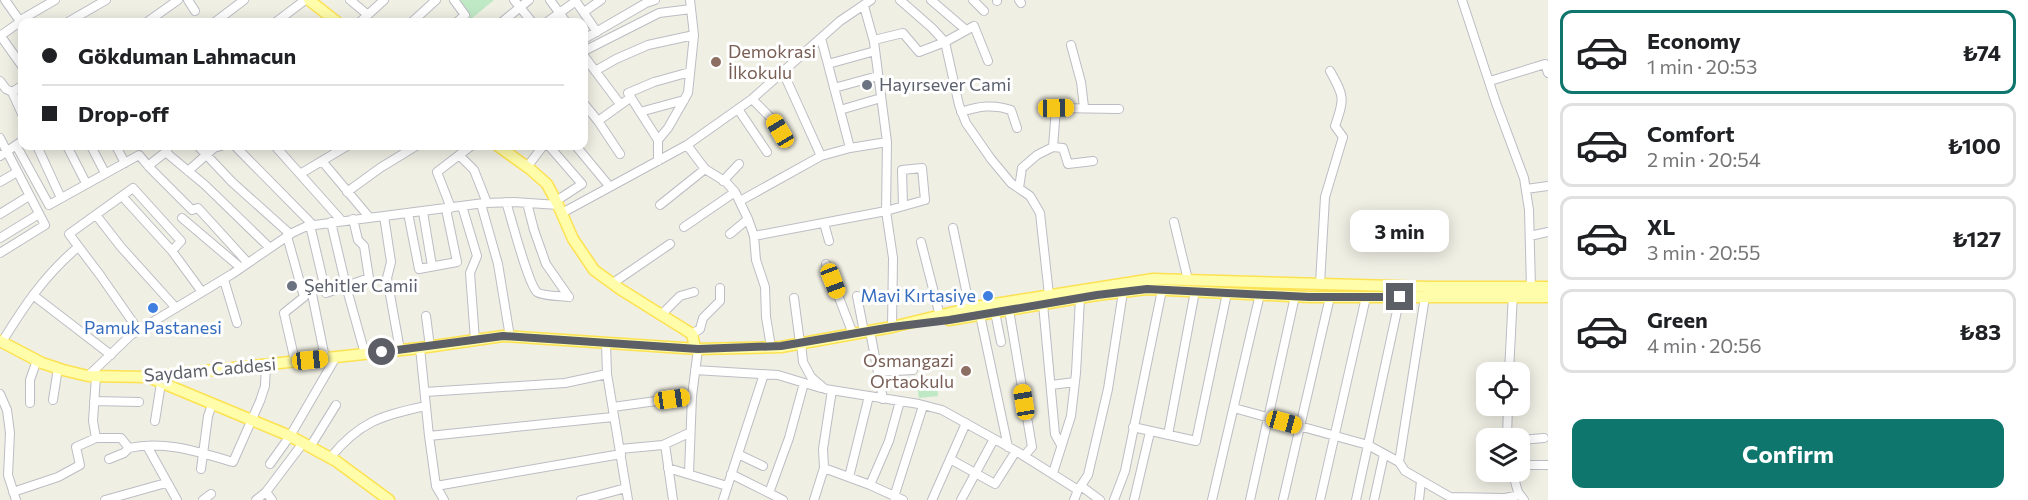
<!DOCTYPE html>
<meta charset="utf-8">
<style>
:root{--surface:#fff;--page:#f6f6f6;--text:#202124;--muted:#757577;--line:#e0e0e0;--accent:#0f766e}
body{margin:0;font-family:Commissioner,sans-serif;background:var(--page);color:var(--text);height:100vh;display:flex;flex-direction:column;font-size:22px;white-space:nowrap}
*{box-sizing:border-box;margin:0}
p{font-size:20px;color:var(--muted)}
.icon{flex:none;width:33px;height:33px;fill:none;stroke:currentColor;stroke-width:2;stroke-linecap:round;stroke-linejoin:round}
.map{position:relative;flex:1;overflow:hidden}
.drawer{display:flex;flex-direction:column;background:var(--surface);width:480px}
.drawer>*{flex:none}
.top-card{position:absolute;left:18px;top:18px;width:570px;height:132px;border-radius:12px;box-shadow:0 3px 15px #0003;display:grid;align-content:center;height:132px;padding:0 24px;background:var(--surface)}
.fabs{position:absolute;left:1476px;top:362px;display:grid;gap:12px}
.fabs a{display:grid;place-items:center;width:54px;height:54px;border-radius:12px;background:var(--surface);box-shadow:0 3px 15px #0003;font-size:30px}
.end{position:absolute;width:27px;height:27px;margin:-14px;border:8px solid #5c5f66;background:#fff;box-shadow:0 0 0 3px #fff}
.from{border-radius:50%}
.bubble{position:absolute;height:42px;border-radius:12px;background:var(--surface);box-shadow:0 3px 15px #0003;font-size:20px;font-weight:700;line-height:42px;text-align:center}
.car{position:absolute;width:18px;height:36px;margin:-18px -9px;border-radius:8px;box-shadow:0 0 4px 2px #0007;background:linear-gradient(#f5c518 24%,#345 0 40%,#f5c518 0 76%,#345 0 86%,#f5c518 0)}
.top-card b{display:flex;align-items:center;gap:21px;height:57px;font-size:22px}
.top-card b+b{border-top:2px solid var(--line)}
.top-card i{width:15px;height:15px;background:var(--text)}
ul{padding:10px 0 0;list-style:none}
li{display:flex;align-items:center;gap:18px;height:84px;margin:0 12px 9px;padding:0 12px;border:3px solid var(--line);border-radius:12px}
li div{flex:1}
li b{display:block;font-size:22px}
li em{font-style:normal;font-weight:700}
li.active{border-color:var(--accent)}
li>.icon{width:54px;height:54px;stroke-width:1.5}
.action{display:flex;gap:12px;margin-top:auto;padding:12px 24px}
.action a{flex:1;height:69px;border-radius:12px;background:var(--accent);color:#fff;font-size:24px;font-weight:700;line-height:69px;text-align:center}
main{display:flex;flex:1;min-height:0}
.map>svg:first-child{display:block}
</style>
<main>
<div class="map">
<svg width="1548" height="500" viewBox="0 0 1548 500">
<rect width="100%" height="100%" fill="#f0efe4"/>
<path fill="#bfe9c4" d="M 456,0 L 494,0 L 471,19 Z
M 937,384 L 938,396 L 919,398 L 917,386 Z"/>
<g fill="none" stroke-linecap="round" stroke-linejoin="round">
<defs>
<path id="minor" d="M 5,0 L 22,24
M 188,0 L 195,11
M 350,0 L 368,15
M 454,0 L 465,15 L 457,22
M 514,0 L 532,22
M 550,0 L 566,22
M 575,0 L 597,32
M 900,0 L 932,28 L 945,42 L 959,105 L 966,123 L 991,159 L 1011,183 L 1030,196 L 1040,213 L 1049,295
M 931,0 L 966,30
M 973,0 L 984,11
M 997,0 L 997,1
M 1019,0 L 1021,3
M 1462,0 L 1496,103 L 1524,178 L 1529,210 L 1531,288
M 864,6 L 874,42 L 887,142 L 886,211 L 893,258 L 892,327
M 584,12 L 601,0
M 19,21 L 55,0
M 68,22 L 106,0
M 147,22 L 178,0
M 215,22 L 244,0
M 276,22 L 305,0
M 360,22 L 384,0
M 412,22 L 436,0
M 502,22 L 529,0
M 547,22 L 576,1
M 0,35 L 22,66
M 0,36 L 20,22
M 821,38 L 850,148
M 584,39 L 646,3 L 655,0
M 874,40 L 903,33 L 919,52 L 945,42 L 974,26 L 988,61
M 1071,45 L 1081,82 L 1084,107
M 584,51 L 659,13 L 691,9
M 584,56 L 620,104
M 828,64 L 875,51
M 595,71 L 616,59 L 648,45 L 694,35
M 783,72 L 821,156
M 0,81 L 6,89 L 12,92
M 1490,81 L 1545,64 L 1548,73
M 22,86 L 12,92 L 22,114
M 834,88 L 878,76
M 752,99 L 772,119 L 787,143
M 584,106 L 585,105 L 598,121 L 630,98
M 738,109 L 767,152
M 840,110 L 881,98
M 640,112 L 684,100
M 961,112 C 979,106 994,104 1011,110 L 1017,128
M 598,121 L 620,154
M 0,138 L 45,225 L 0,253
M 658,140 L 628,93 L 654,82 L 690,72
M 16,145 L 49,205 L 139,155 L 150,168 L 192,210 L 198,208 L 248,263
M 687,145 L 705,169 L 726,182 L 735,192 L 748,219 L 754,236 L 756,260 L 765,287 L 766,317 L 771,347
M 37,146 L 61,198
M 67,146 L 86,183
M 91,146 L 105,173
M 116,146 L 125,163
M 163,146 L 169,155 L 205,185 L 270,248
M 198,146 L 232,182 L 290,234
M 235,146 L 313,225
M 275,146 L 341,220
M 549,146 L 582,184 L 556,201
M 576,146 L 610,187
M 1053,147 L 1063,148 L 1068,164 L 1093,161
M 459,155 L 474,170 L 487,203
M 0,156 L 22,141
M 322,161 L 369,217
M 658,161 L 658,140 L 668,128 L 688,93 L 694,35 L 690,0
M 148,166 L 167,151
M 527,167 L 543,146
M 188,171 L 214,148 L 221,146
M 300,174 L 347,146
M 723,181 L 739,164
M 0,182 L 17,172
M 1019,188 L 1022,168 L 1037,155 L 1053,147 L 1056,108 L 1119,109
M 1526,189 L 1548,186
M 347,192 L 380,168 L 416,146
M 122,196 L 172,251 L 181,241 L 133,188 L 69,234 L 100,275 L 139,331
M 740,201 L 821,156 L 850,148 L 887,142
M 506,202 C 511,217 528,284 537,292 C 541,296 563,296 569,297
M 527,203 L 534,230 L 546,264 L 569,297
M 481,204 L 498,264 L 510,337
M 660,205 L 705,169
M 462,206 L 477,256 L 470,273 L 475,340
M 451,208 L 437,172 L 471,146
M 423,212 L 432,266
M 408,213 L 419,269 L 457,262 L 446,209
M 562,213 L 687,145 L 752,99 L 840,21 L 871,0
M 0,214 L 29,196
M 96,215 L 121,247 L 176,308
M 384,216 L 391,262 L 387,278 L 400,350
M 182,218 L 241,268
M 331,222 L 346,286 L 365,354
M 1174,222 L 1188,280
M 824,223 L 829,241
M 310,225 L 326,293 L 369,278 L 364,246 L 358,240 L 353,219
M 684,227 L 735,192
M 953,228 L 970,309
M 730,234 L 748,219
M 287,236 L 304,297 L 284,313 L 295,361
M 754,236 L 886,211 L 925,200 L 922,168 L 902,170 L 903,206
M 1530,236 L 1548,232
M 0,238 L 39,214
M 921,242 L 940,316
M 172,251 L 202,292
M 826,264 L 853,334
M 224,280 L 237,323
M 613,283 L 670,244
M 1320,284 L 1325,197 L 1343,137 L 1335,126 C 1345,98 1344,96 1330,71
M 311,289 L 325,358
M 33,295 L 111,355
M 857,296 L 864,332
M 794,298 L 800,343
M 1043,304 L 1055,434 L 1061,445
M 1009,310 L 1032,447 L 1024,456
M 995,312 L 1001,342
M 661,315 L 680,296 L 694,292
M 980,315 L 1008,447
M 426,316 L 430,347
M 870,331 L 883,399
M 692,334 L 700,329 L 703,318 L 720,301 L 720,288
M 2,342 C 24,306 45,275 78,247
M 606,343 L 607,374 L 628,500
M 801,343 L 803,362 L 811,377 L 825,389 L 919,404 L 942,410 L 1016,451 L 1078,490 L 1074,500
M 420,348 L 429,436 L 436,486 L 444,500
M 695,370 L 778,375 L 821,388
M 878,372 L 913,370
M 1509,372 L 1513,293
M 88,376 L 131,335 L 232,274 L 292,233 L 307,226 L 484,203 L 514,202 L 558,205
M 96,376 L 93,421 L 96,438 L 121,438 L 129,448 C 164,440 199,452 233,462 L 260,401 L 265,386 L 266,364
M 1051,385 L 1075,382
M 425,392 L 565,383 L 607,374
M 0,394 L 7,410 L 10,433 L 8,475 L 16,500
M 53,400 L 58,368
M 94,401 L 139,402
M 30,403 L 30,380 L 37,360
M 613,407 L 692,396
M 1234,408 L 1368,445 L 1399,462 L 1405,471 L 1450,497 L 1505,498 L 1520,495
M 155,421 L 161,383
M 1133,427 L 1196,441 L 1227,293
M 1168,435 L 1195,291
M 429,436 L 613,417
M 1507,438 L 1508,405
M 1520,440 L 1544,438
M 665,444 L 673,500
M 147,446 L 177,500
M 310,447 L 336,405
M 620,449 L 663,445 L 689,433
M 738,454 L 763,466
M 330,458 C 359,422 382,415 426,406
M 109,459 L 124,453 L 129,448
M 950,459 L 995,484 L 1016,451
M 1399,462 L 1425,297
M 270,464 L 290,436 L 336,357
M 1520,465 L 1548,465
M 668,468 L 727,486
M 824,468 L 870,485 L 903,500
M 201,469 L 208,416 L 212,405
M 1512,471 L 1518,492 L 1524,500
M 689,473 L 692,396 L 698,349
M 1053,473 L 1071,416 L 1076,373 L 1080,298
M 731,474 L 783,500
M 849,477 L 869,396
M 870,485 L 889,441 L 900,401
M 436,486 L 621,454
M 1081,486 L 1100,500
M 1078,490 L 1088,475 L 1108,389 L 1123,292
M 13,492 L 58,477 L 80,465 L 76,447 L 96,438
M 769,493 L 789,438 L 804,383
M 894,497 L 923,406
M 105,500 L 166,483
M 203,500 L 211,494
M 256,500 L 266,492
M 272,500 L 266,492 L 303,443
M 581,500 L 626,488
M 723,500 L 764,374
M 814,500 L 824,468 L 823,449 L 832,390
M 932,500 L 966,423
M 961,500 L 994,439
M 1114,500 L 1125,471 L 1162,290
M 1134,500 L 1150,432
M 1212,500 L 1260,294
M 1250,500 L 1295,296
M 1283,500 L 1330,297
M 1320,500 L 1366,297
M 1356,500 L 1400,297
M 1374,500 L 1384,454
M 1419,500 L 1421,481"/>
<path id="major" d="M 309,0 L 337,22
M 498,146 L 530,169 L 547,184 L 558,205 L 573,239 L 594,270 L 620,289 L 692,334 L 695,348
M 949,320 L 1097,295 L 1147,289 L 1309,297 L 1548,297
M 0,341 L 42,363 L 63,370 L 88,376 L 148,377 L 420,348 L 503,336 L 698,349 L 781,347 L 892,327 L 975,307 L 1153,279 L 1429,287 L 1548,287
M 148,377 L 290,436 L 336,461 L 389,500"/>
</defs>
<use href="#minor" stroke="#bcbdc4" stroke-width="10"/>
<use href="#major" stroke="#fce251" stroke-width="13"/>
<use href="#minor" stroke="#fff" stroke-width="8"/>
<use href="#major" stroke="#fffcaa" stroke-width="10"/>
</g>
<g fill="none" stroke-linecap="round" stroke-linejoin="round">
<path stroke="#5c5f66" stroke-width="8" d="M 382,352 L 503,336 L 698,349 L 781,346 L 892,327 L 949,320 L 1097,295 L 1147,289 L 1309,297 L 1400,297"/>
</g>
<g fill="#8d6e63" stroke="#fff" stroke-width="2">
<circle cx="716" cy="62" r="6"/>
<circle cx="966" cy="371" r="6"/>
</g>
<g fill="#6b7280" stroke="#fff" stroke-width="2">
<circle cx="867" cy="85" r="6"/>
<circle cx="292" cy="286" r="6"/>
</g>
<g fill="#3f7fe0" stroke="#fff" stroke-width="2">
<circle cx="988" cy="296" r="6"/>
<circle cx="153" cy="308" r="6"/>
</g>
<g text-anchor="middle" stroke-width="6" stroke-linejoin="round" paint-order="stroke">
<g font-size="18" fill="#785e54" stroke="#fff" text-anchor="start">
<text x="728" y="58">Demokrasi<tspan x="728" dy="21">İlkokulu</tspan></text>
<text x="954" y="367" text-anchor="end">Osmangazi<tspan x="954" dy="21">Ortaokulu</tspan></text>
</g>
<g font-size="18" fill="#5b616d" stroke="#fff" text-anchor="start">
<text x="879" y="91">Hayırsever Cami</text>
<text x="304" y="292">Şehitler Camii</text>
</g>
<g font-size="18" fill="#366cbe" stroke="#fff" text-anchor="end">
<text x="976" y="302">Mavi Kırtasiye</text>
<text x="153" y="334" text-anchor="middle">Pamuk Pastanesi</text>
</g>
<g font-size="18" fill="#5c5f66" stroke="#fff">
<text transform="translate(210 370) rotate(-5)" y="6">Saydam Caddesi</text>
</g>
</g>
</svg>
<div class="fabs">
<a><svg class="icon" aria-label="locate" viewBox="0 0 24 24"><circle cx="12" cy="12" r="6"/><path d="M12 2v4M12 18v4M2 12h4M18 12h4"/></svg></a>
<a><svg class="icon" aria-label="layers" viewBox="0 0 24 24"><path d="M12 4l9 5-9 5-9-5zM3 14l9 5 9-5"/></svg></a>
</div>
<i class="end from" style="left:382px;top:352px"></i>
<i class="end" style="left:1400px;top:297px"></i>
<div class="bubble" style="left:1350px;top:210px;width:99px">3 min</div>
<i class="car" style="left:1056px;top:108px;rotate:89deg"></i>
<i class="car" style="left:780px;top:131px;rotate:329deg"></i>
<i class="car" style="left:833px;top:281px;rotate:159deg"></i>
<i class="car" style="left:310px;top:360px;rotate:84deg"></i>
<i class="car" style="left:672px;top:399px;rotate:82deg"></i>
<i class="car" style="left:1024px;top:402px;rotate:351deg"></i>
<i class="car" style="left:1284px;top:422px;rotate:105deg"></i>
<div class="top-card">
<b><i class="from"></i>Gökduman Lahmacun</b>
<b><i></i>Drop-off</b>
</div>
</div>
<section class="drawer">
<ul>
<li class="active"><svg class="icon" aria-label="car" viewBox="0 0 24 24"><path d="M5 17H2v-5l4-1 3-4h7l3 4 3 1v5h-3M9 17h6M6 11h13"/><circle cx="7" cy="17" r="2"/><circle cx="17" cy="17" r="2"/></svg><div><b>Economy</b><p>1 min · 20:53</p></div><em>₺74</em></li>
<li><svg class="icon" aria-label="car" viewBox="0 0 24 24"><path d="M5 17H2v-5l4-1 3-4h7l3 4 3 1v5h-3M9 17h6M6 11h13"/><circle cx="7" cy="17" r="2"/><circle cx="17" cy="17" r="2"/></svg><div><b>Comfort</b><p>2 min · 20:54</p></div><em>₺100</em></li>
<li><svg class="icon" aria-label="car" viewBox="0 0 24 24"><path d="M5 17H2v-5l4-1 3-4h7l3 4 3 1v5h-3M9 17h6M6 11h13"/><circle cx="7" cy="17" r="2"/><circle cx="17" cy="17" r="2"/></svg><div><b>XL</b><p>3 min · 20:55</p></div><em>₺127</em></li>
<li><svg class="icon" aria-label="car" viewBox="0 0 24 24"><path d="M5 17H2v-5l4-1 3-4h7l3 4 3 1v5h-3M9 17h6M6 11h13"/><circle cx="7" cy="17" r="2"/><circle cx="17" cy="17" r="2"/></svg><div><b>Green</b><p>4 min · 20:56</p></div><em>₺83</em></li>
</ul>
<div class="action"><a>Confirm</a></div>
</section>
</main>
